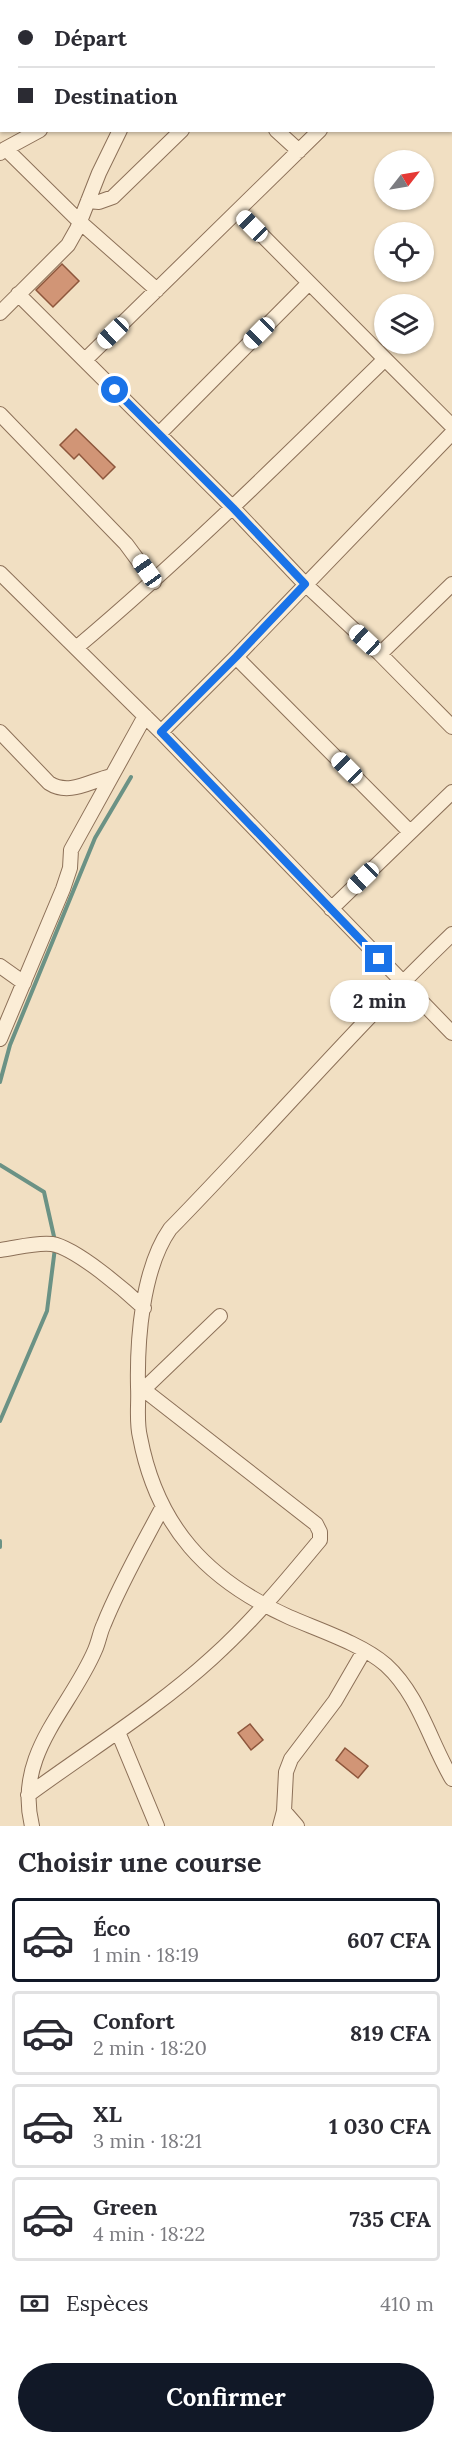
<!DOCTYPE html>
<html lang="fr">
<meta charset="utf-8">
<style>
:root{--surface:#fff;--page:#f7f7f7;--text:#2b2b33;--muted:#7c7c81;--line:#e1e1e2;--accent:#111827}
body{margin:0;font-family:Lora,serif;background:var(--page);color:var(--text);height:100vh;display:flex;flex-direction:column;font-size:22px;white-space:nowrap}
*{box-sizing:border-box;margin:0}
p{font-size:20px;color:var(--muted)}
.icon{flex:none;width:33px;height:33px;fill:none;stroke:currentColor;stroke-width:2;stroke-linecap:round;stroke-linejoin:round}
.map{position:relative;height:1826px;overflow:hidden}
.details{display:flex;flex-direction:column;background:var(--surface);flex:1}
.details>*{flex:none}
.guide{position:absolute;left:0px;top:0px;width:453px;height:132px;box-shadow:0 2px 4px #0004;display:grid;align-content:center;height:132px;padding:0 18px;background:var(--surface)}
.needle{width:39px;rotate:59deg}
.buttons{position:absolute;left:374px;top:150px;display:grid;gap:12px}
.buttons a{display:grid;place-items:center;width:60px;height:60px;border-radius:50%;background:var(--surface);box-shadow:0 2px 4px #0004;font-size:30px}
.end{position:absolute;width:27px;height:27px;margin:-14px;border:8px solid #1a73e8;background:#fff;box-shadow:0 0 0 3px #fff}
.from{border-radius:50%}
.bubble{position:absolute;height:42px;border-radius:21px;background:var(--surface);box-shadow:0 2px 4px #0004;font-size:20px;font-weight:700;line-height:42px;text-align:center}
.car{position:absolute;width:18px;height:36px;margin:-18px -9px;border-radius:8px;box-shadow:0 0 4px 2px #0007;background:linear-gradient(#fff 24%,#345 0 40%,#fff 0 76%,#345 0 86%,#fff 0)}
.guide b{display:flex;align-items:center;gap:21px;height:57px;font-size:22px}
.guide b+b{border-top:2px solid var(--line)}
.guide i{width:15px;height:15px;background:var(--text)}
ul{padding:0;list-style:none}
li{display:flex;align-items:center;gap:18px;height:84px;margin:0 12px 9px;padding:0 6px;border:3px solid var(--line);border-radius:6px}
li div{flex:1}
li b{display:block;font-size:22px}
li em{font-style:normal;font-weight:700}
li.on{border-color:var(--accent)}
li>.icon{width:54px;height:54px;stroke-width:1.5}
h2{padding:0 18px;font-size:27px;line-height:72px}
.pay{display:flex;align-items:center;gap:15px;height:66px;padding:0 18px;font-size:22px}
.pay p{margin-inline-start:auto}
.cta{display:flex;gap:12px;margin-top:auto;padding:12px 18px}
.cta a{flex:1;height:69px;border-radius:36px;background:var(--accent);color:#fff;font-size:24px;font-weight:700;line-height:69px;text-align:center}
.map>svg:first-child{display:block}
</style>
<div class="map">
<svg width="452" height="1826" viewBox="0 0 452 1826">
<rect width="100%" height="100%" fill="#f1dfc2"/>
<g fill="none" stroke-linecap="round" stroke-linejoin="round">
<path stroke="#6b9285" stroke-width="4" d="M 0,1082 L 10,1045 L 95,838 L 131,777
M 0,1165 L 44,1192 L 55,1241
M 0,1421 L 47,1311 L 55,1248
M 0,1541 L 0,1547"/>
</g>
<path fill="#d19576" stroke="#8d563c" stroke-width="1.5" d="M 62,264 L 79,281 L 53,307 L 36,290 Z
M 76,429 L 115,467 L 103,479 L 79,454 L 74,459 L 60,445 Z
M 250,1724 L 263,1740 L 251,1750 L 238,1733 Z
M 345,1748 L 368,1766 L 358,1778 L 336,1760 Z"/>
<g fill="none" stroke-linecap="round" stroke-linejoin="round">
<defs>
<path id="minor" d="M 142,0 L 143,2
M 283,0 L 284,2
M 438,0 L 439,2
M 12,2 L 15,0
M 203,2 L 204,0
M 0,10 L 2,9
M 276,130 L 299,151
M 5,149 L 40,130
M 0,153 L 5,149 L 10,153 L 80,222 L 157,290
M 88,201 L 99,202 L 113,197 L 182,130
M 18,294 L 233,508 L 305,584 L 380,654 L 452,727
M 0,313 L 68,245 L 77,229 L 99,173 L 120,130
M 385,359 L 452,426
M 85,360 L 320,130
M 0,414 L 126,544 L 154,582
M 159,434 L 309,283
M 0,573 L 161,732 L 452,1033
M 76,648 C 184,557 284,458 385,359 L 238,211
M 380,654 L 452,584
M 236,657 L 410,832
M 0,732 L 49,783 C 69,796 90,781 111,776
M 161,732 L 236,657 L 452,433
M 331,909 L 452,792
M 452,934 C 354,1028 265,1132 170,1229 C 142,1269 137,1340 138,1387 C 139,1404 136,1421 140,1437 C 157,1527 207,1580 289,1617 C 319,1630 362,1644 386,1665 C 419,1695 430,1742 452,1779
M 0,966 L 24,983
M 0,1039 L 63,889 L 70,868 L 71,850 L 145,716
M 0,1250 C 16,1248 36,1242 52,1244 C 76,1248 126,1291 144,1308
M 144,1389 L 220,1316
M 118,1732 L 157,1826
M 28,1795 C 89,1750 155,1710 212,1658 C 252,1622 286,1581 320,1540 L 320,1532 L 316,1524 L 139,1386
M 284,1811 L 297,1826
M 32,1826 C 14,1754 70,1709 95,1650 C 99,1641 100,1632 104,1624 C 120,1584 142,1546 162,1508
M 280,1826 L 284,1811 L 286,1772 L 291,1759 L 335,1701 L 364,1651"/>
</defs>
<use href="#minor" stroke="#8c7058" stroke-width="16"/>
<use href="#minor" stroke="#fbedd6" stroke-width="14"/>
</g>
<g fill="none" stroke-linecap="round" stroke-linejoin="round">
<path stroke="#1a73e8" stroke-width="8" d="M 115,390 L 233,508 L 305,584 L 236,657 L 161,732 L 379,959"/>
</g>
</svg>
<div class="buttons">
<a><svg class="needle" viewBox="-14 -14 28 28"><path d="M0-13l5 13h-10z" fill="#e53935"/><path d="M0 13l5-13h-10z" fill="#7c7c81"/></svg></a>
<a><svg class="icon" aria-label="locate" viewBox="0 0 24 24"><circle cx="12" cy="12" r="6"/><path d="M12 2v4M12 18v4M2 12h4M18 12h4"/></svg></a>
<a><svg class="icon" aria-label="layers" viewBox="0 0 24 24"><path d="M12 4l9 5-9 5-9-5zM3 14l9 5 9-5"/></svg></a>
</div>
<i class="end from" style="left:115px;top:390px"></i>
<i class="end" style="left:379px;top:959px"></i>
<div class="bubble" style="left:330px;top:980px;width:99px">2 min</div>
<i class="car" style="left:252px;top:226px;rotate:315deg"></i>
<i class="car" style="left:113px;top:333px;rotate:226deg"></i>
<i class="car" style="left:259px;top:333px;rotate:225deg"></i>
<i class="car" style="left:147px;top:571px;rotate:325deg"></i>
<i class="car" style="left:365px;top:640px;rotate:313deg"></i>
<i class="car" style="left:347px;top:768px;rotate:315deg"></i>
<i class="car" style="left:363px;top:878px;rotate:226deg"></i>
<div class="guide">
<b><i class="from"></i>Départ</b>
<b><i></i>Destination</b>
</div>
</div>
<section class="details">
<h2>Choisir une course</h2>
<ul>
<li class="on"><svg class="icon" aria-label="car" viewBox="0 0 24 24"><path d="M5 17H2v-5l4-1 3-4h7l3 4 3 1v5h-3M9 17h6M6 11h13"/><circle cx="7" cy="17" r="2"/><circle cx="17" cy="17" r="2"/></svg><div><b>Éco</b><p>1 min · 18:19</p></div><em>607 CFA</em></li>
<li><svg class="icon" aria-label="car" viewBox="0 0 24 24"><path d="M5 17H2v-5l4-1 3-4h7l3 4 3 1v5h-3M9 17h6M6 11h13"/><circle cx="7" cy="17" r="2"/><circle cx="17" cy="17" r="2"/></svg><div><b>Confort</b><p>2 min · 18:20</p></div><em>819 CFA</em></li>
<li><svg class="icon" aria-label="car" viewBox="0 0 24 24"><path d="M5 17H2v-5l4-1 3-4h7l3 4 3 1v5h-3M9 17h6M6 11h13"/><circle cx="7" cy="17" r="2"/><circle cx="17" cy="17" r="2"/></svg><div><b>XL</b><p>3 min · 18:21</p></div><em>1 030 CFA</em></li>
<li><svg class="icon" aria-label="car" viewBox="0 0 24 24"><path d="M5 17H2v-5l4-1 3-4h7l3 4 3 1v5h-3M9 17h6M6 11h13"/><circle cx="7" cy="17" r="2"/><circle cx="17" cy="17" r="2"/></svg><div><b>Green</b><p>4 min · 18:22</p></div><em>735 CFA</em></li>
</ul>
<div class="pay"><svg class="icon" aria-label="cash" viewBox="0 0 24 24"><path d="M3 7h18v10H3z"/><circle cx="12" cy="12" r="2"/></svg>Espèces<p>410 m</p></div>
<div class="cta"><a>Confirmer</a></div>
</section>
